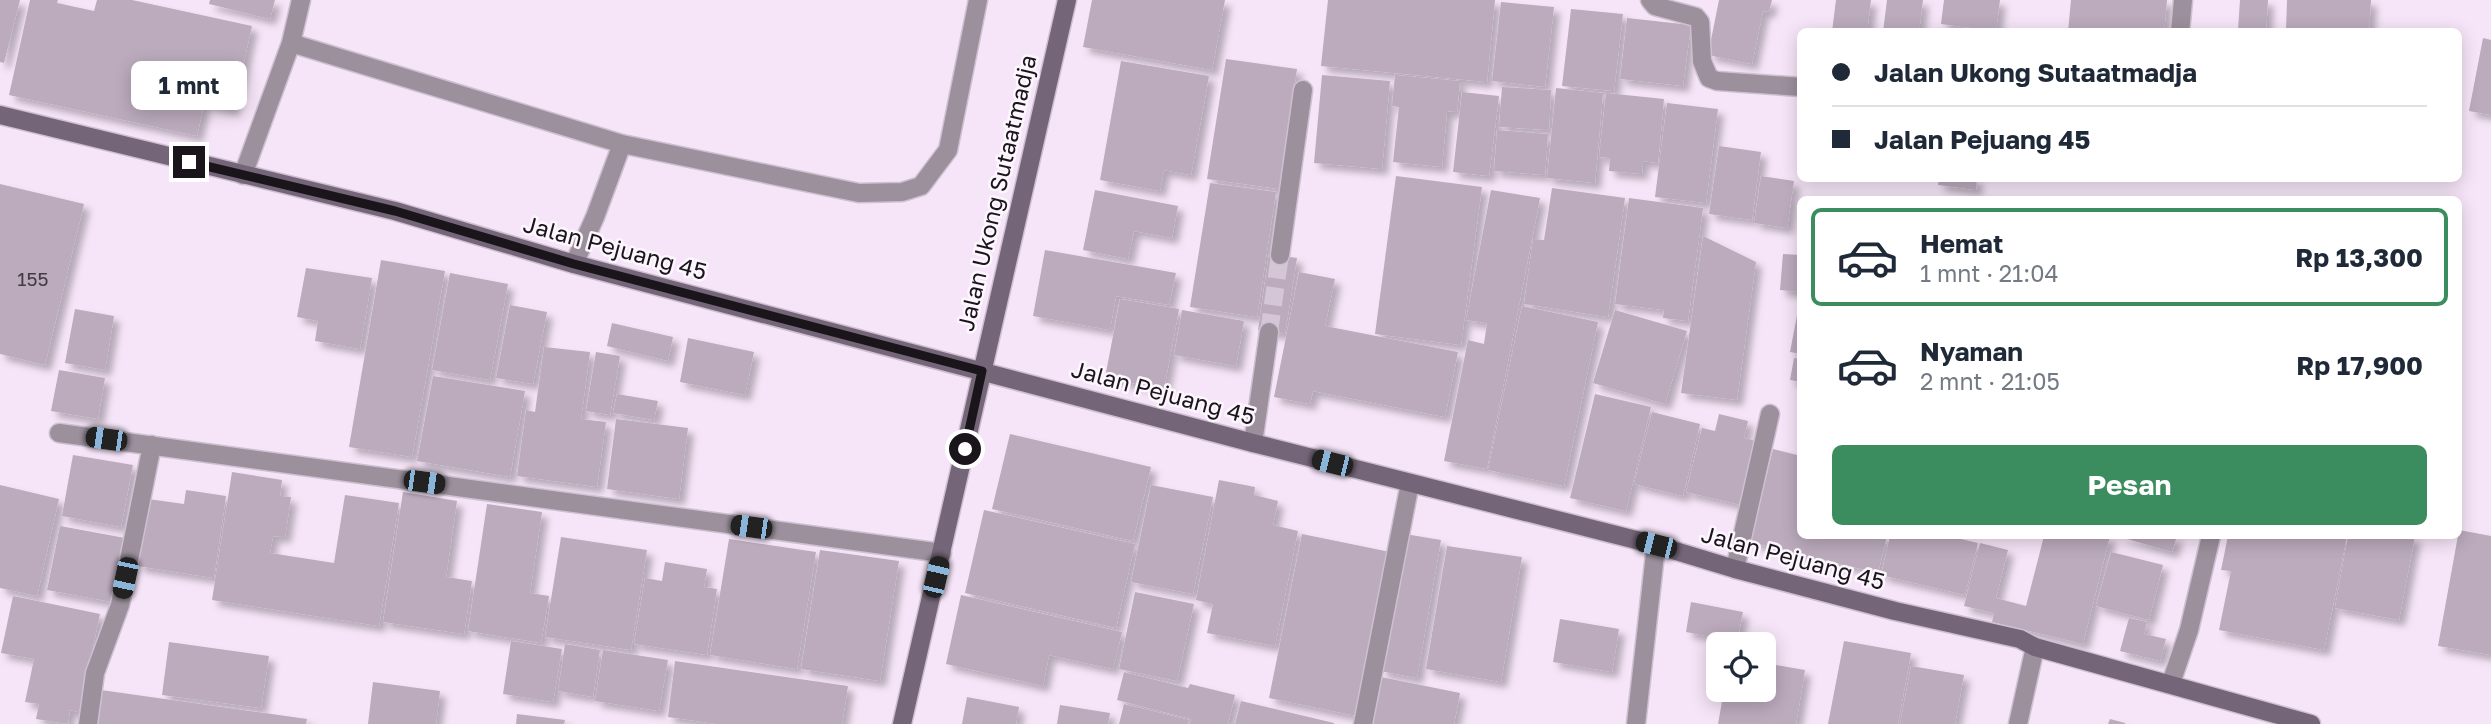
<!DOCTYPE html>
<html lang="id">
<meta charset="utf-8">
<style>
:root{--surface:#fff;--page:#f6f6f7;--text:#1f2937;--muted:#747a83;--line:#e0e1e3;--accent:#3b8d5f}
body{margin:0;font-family:"Golos Text",sans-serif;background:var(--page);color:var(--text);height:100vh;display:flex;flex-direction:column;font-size:26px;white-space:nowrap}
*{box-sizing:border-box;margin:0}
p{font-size:23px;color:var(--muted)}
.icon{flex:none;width:38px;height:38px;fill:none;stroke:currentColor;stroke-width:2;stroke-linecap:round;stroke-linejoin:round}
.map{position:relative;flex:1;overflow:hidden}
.details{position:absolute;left:1797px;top:196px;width:665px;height:343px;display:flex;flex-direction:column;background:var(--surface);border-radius:10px;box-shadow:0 4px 18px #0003}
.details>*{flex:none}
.banner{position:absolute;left:1797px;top:28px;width:665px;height:154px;border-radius:10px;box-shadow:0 4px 18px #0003;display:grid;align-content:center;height:154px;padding:0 35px;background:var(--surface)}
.tools{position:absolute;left:1706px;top:632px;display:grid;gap:14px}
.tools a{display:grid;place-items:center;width:70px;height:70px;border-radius:10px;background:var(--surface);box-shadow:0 4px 18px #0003;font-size:35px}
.end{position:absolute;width:32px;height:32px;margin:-16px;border:9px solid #1a151b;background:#fff;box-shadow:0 0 0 4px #fff}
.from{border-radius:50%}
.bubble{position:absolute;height:49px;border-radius:10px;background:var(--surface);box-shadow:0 4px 18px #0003;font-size:23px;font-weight:700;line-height:49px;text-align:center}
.car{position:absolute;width:21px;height:42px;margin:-21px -10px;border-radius:9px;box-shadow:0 0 5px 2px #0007;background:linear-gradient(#222 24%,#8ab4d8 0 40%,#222 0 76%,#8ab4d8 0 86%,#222 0)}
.banner b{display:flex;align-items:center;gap:24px;height:66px;font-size:26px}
.banner b+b{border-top:2px solid var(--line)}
.banner i{width:18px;height:18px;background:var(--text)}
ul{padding:12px 0 0;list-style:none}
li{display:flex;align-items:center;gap:21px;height:98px;margin:0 14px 10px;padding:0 21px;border:4px solid transparent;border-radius:10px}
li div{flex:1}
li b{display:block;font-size:26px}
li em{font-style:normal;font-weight:700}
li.on{border-color:var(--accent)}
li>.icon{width:63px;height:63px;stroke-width:1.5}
.cta{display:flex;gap:14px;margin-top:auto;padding:14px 35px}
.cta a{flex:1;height:80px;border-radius:10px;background:var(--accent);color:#fff;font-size:28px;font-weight:700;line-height:80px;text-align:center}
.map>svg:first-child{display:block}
</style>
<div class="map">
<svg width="2491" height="724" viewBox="0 0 2491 724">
<defs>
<filter id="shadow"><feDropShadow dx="6" dy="6" stdDeviation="3.5" flood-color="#0004"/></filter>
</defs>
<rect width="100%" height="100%" fill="#f6e5f8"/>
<path fill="#bbabbd" filter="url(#shadow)" d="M 0,0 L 20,0 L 4,63 L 0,62 Z
M 30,0 L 58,0 L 57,3 L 94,11 L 97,0 L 132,0 L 252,26 L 233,110 L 204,104 L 197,136 L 9,95 Z
M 210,0 L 275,0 L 270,19 L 209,4 Z
M 1092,0 L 1225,0 L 1212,70 L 1083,47 Z
M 1328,0 L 1495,0 L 1487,82 L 1321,66 Z
M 1719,0 L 1772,0 L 1769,12 L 1763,11 L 1752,64 L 1708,55 Z
M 1836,0 L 1871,0 L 1867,32 L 1832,32 Z
M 1887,0 L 1923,0 L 1919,32 L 1883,32 Z
M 1944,0 L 2000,0 L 1996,31 L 1941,24 Z
M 2071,0 L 2167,0 L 2164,32 L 2068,32 Z
M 2240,0 L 2268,0 L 2266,31 L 2238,30 Z
M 2287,0 L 2371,0 L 2369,32 L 2286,32 Z
M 1501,2 L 1554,7 L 1545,87 L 1492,81 Z
M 1571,9 L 1623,14 L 1614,91 L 1562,86 Z
M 1627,18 L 1691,25 L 1683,86 L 1620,79 Z
M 2483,38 L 2491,40 L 2491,115 L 2469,111 Z
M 1226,59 L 1297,69 L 1279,189 L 1207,179 Z
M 1121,61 L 1209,76 L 1191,175 L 1164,170 L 1160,191 L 1100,180 Z
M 1322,75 L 1390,81 L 1382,169 L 1314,163 Z
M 1395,75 L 1460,81 L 1457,112 L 1447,111 L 1442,167 L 1393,162 L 1399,107 L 1392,106 Z
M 1502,87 L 1551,90 L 1549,130 L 1499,127 Z
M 1556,88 L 1603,93 L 1595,183 L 1547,178 Z
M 1462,92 L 1499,96 L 1489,176 L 1453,172 Z
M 1606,93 L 1664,99 L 1658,163 L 1643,161 L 1642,174 L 1609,171 L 1610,158 L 1599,157 Z
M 1667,103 L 1718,109 L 1706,203 L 1655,197 Z
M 1497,130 L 1548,134 L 1545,175 L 1494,171 Z
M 1719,146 L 1761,152 L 1752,220 L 1709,214 Z
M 1396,176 L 1482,187 L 1461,345 L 1375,334 Z
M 1761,176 L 1794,181 L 1787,228 L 1754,223 Z
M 1939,178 L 1977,178 L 1976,190 L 1938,185 Z
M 1210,183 L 1276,192 L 1257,317 L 1190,307 Z
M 0,184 L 84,204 L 45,365 L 0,354 Z
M 1552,188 L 1625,198 L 1608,317 L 1524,304 L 1533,239 L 1544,240 Z
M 1095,190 L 1178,206 L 1172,238 L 1134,231 L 1128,259 L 1083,250 Z
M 1491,190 L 1540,198 L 1487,469 L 1444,461 L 1468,340 L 1484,344 L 1487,323 L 1466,320 Z
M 1629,198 L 1703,208 L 1688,321 L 1663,318 L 1664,310 L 1615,304 Z
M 1703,236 L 1756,262 L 1737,400 L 1681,393 Z
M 1045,250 L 1176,273 L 1169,305 L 1116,296 L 1110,330 L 1033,316 Z
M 1269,254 L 1297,258 L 1285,334 L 1258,330 Z
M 1783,254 L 1801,255 L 1801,292 L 1780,290 Z
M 381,260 L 445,271 L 412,457 L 349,447 Z
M 306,268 L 372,278 L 360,349 L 315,341 L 318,321 L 297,317 Z
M 1299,272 L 1335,279 L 1325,326 L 1458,352 L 1445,417 L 1313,391 L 1310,404 L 1274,397 Z
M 450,273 L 508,284 L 490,380 L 432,370 Z
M 1120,299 L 1179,309 L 1164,389 L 1105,378 Z
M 510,305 L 547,312 L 533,384 L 496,378 Z
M 1799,305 L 1801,306 L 1801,354 L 1790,352 Z
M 1522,306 L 1598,322 L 1564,486 L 1488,470 Z
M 75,309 L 114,316 L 105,370 L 65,363 Z
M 1182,310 L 1244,321 L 1236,366 L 1174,355 Z
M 1615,310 L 1687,331 L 1665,404 L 1593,383 Z
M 612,323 L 673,337 L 668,361 L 607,346 Z
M 688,338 L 754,352 L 745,395 L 680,382 Z
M 544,347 L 590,352 L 581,419 L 606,422 L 597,487 L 517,476 L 526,410 L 535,412 Z
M 596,352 L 620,356 L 610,415 L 586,411 Z
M 1794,358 L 1801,359 L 1801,382 L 1790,380 Z
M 59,370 L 105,378 L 98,419 L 51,411 Z
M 433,376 L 525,391 L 510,477 L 417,461 Z
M 617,394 L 658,401 L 654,420 L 613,413 Z
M 1595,394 L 1651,407 L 1626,511 L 1570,498 Z
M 1652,412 L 1700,424 L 1683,496 L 1634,484 Z
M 1719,414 L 1748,421 L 1744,438 L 1756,441 L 1741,505 L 1686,492 L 1702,428 L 1715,431 Z
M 616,419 L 688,428 L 679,499 L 607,489 Z
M 1010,434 L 1151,467 L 1133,541 L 992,509 Z
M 1773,449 L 1801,456 L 1801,536 L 1887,536 L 1878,573 L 1750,542 Z
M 73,455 L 133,465 L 121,527 L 62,516 Z
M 232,472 L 282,480 L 280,496 L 291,497 L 285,537 L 273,536 L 270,553 L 334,563 L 345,495 L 399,503 L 379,626 L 212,600 Z
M 1219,480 L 1255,487 L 1254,495 L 1278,501 L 1273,525 L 1298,531 L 1275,646 L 1207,633 L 1213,604 L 1196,600 Z
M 0,485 L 59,499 L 37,596 L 0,588 Z
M 1151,485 L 1213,497 L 1193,594 L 1131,582 Z
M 186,490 L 226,496 L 214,578 L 137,566 L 148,499 L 184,504 Z
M 403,492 L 457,501 L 446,577 L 472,581 L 464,634 L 383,622 Z
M 487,504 L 542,512 L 530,593 L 549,596 L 541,643 L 468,631 Z
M 984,510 L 1135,544 L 1116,628 L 965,593 Z
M 60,526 L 125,538 L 112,602 L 47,590 Z
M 2459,530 L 2491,536 L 2491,655 L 2438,646 Z
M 1302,534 L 1390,552 L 1357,716 L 1269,698 Z
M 1405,534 L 1441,540 L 1417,678 L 1380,671 Z
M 1890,536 L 1948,536 L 1978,543 L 1965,595 L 1881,575 Z
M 2044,536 L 2110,536 L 2083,644 L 1992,622 L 1994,613 L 1964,606 L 1980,543 L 2008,550 L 1996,598 L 2026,606 Z
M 2117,536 L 2177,536 L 2172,552 Z
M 2228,536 L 2347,536 L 2324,650 L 2219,630 L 2231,571 L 2221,570 Z
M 2348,536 L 2415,536 L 2399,620 L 2335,608 Z
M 561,537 L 647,550 L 631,650 L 545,637 Z
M 729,539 L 816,552 L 797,669 L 710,655 Z
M 1447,546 L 1522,557 L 1501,682 L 1426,669 Z
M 820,550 L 899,561 L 880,681 L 801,669 Z
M 2111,552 L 2163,565 L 2149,620 L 2096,606 Z
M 665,562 L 707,569 L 704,587 L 717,589 L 707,655 L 634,644 L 645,578 L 662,581 Z
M 1135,592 L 1194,604 L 1177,681 L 1119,669 Z
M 961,595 L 1122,632 L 1113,669 L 1049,655 L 1043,686 L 946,664 Z
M 13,596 L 100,614 L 79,712 L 70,710 L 68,724 L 36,719 L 39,704 L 25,702 L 34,659 L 1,653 Z
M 1691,602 L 1743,612 L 1737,642 L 1686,632 Z
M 2129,618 L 2147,622 L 2144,634 L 2166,639 L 2160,661 L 2120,651 Z
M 1560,619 L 1619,629 L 1612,672 L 1553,662 Z
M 511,641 L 562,649 L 553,702 L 503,694 Z
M 1844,641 L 1911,653 L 1898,724 L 1828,724 Z
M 169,642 L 269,656 L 261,708 L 162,695 Z
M 565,644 L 600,650 L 593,697 L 558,691 Z
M 603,650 L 668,660 L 659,711 L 595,701 Z
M 675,661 L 848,686 L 842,724 L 717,724 L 668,717 Z
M 1764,663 L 1805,670 L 1796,724 L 1718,724 L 1724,690 L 1764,690 Z
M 1911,666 L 1964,675 L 1955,724 L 1900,724 Z
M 1124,672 L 1188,688 L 1190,684 L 1235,695 L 1228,724 L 1190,724 L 1191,719 L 1117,700 Z
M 1381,677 L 1460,693 L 1454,724 L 1371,724 Z
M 373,682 L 440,691 L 436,724 L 368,724 Z
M 101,690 L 307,719 L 306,724 L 97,724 Z
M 967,697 L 1019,707 L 1016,724 L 962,724 Z
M 1241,701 L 1334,723 L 1334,724 L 1235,724 Z
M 1124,704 L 1189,720 L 1188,724 L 1119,724 Z
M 1060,705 L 1110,713 L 1108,724 L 1057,724 Z
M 517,714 L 565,720 L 564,724 L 516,724 Z
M 2110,719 L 2125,723 L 2125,724 L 2108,724 Z"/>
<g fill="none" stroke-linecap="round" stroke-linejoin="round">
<path stroke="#d5c6d7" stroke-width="18" stroke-dasharray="18 9" stroke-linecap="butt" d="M 1269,332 L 1280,255"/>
<defs>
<path id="street" d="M 1650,0 L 1655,6 L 1696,17 L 1700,22 L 1702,61 L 1709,78 L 1717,81 L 1801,87
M 2180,32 L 2183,0
M 291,43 L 622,144 L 859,193 L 902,192 L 921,186 L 948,150 L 978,0
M 243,175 L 291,43 L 301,0
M 1280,255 L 1303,90
M 574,264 L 595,217 L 622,144
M 59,433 L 942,553
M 1253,443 L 1269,332
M 1735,569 L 1770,414
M 2171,683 L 2189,630 L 2211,536
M 88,724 L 95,673 L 120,605 L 152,445
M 1363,724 L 1410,483
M 1636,724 L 1656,545
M 2018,724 L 2035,647"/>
<path id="secondary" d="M 0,115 L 395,211 L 574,264 L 1253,443 L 1656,545 L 1735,569 L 1895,611 L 2020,639 L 2035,647 L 2311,724
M 902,724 L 1067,0"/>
</defs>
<use href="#street" stroke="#cec0d0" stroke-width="21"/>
<use href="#secondary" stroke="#cec0d0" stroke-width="21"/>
<use href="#street" stroke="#9c909d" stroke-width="18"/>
<use href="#secondary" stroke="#756578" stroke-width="18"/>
</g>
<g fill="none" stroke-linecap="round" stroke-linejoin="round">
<path stroke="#1a151b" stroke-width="9" d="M 189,162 L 395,211 L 574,264 L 982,371 L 965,449"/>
</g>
<g text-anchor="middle" stroke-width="5" stroke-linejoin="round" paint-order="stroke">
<g font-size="19" fill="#423a44">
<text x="33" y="286">155</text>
</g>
<g font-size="23" fill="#1a151b" stroke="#fdf6fe">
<text transform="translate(997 193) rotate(-77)" y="8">Jalan Ukong Sutaatmadja</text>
<text transform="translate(615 248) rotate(15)" y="8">Jalan Pejuang 45</text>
<text transform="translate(1163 393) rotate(15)" y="8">Jalan Pejuang 45</text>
<text transform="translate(1793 558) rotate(15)" y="8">Jalan Pejuang 45</text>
</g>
</g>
</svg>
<div class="tools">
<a><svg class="icon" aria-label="locate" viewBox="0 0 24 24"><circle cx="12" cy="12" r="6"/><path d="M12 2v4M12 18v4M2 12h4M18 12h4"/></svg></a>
</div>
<i class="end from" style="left:965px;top:449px"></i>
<i class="end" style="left:189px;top:162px"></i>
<div class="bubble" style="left:131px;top:61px;width:116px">1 mnt</div>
<i class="car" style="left:106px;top:439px;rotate:278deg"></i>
<i class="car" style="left:1332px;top:463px;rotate:284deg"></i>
<i class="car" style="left:424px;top:482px;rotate:98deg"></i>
<i class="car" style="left:751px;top:527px;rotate:278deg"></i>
<i class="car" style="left:1656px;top:545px;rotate:284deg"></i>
<i class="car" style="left:936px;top:577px;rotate:13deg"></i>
<i class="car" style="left:125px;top:578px;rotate:192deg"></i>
<div class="banner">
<b><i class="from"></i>Jalan Ukong Sutaatmadja</b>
<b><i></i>Jalan Pejuang 45</b>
</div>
<section class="details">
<ul>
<li class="on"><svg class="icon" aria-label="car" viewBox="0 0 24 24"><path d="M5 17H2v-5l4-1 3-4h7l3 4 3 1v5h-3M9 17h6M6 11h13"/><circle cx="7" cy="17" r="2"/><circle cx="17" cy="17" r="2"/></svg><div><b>Hemat</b><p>1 mnt · 21:04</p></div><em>Rp 13,300</em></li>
<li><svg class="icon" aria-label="car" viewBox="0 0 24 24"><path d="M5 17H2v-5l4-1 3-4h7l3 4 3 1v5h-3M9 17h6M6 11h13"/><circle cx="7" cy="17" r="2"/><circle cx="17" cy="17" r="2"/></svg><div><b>Nyaman</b><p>2 mnt · 21:05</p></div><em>Rp 17,900</em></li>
</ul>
<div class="cta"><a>Pesan</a></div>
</section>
</div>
